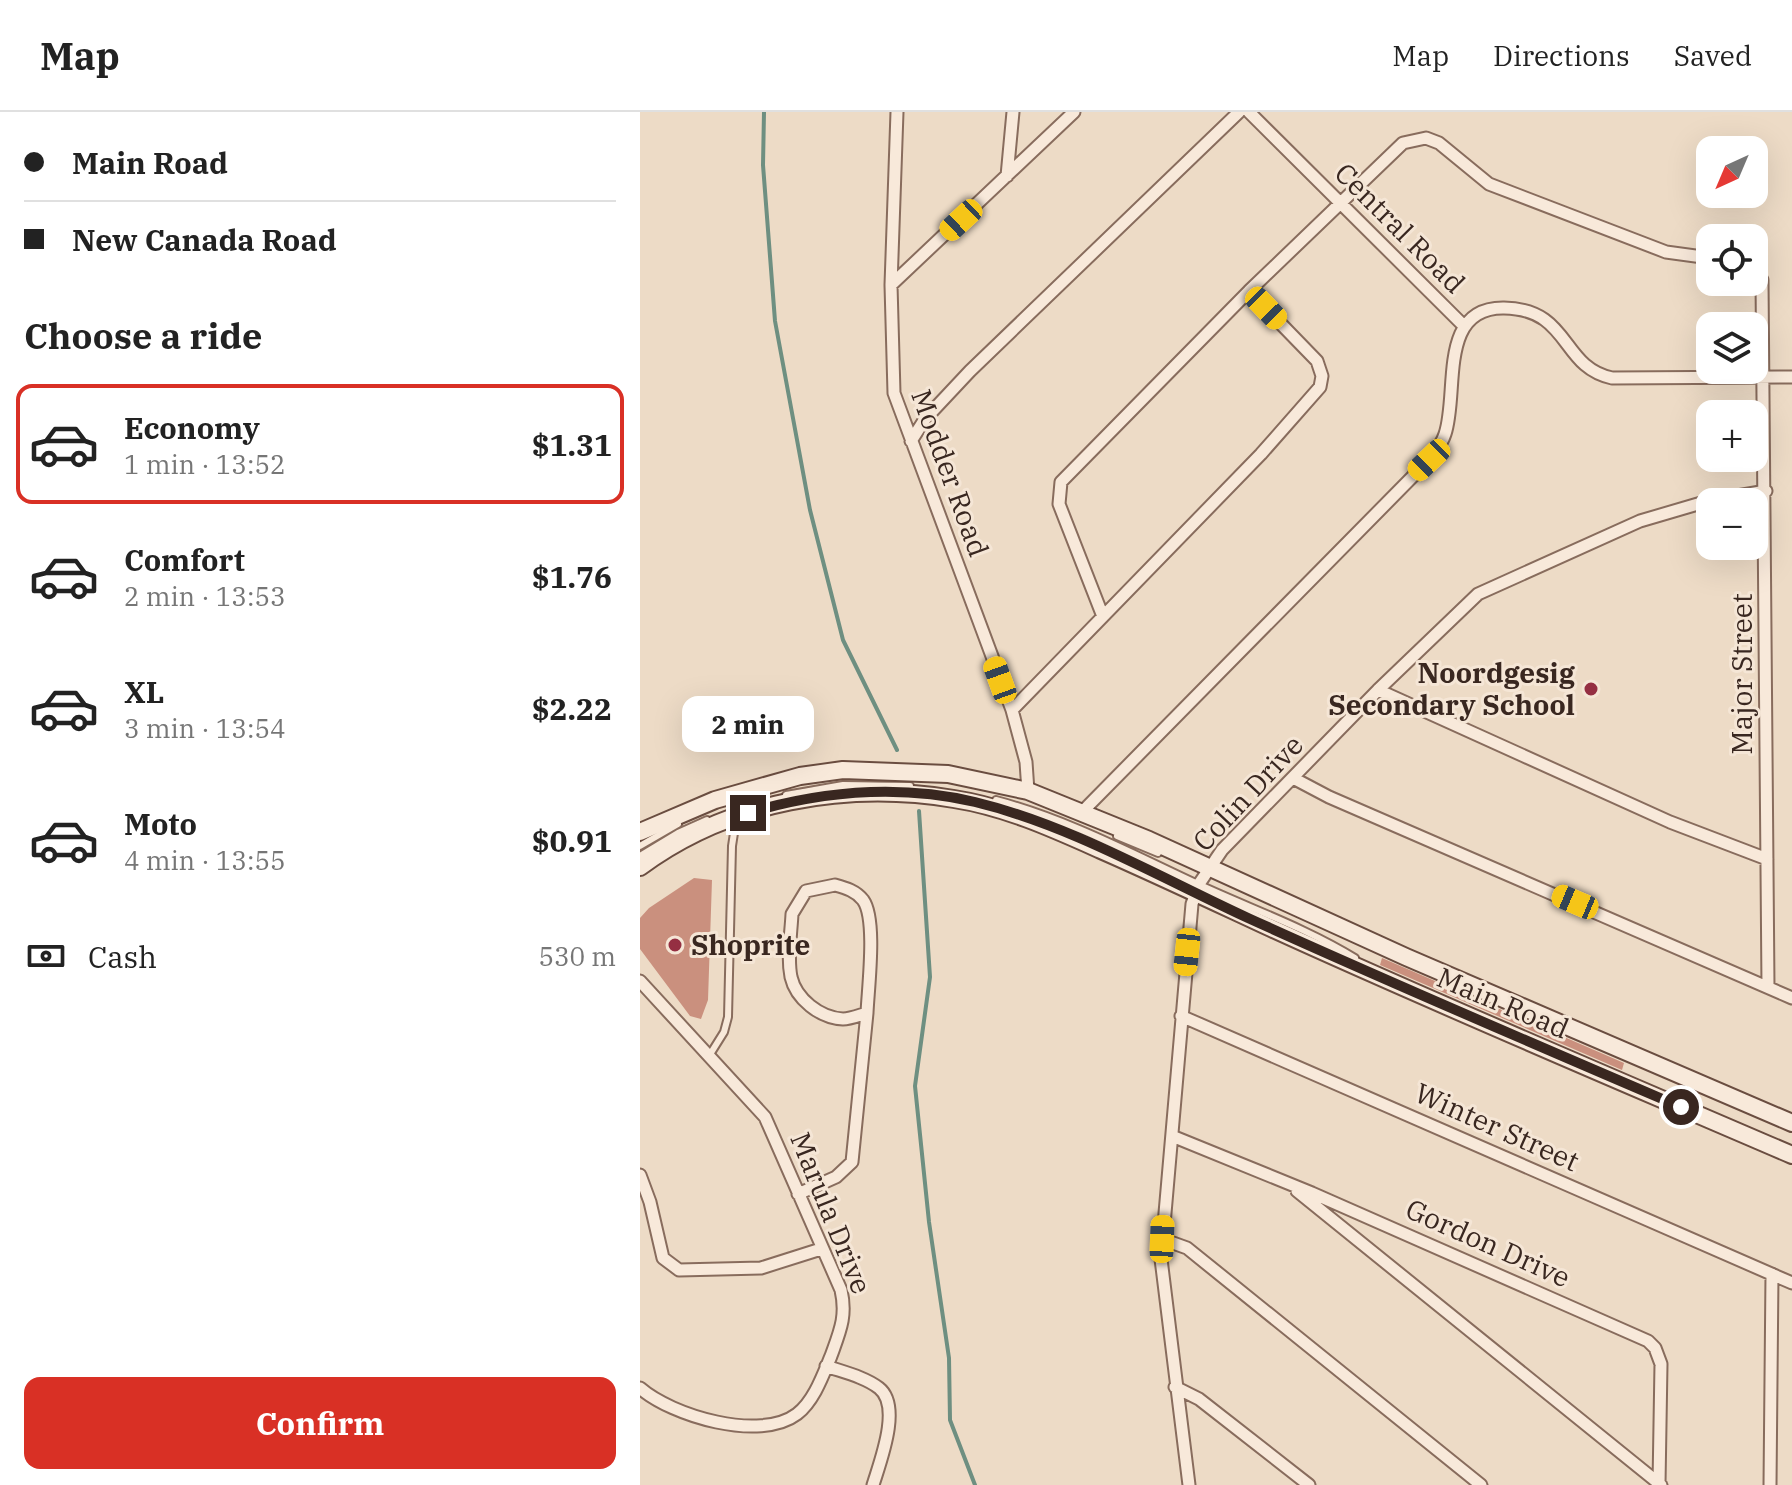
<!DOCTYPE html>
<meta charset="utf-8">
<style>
:root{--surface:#fff;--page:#f2f2f2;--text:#222;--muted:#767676;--line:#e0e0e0;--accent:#d93025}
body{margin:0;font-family:"IBM Plex Serif",serif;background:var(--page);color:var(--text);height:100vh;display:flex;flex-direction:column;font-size:30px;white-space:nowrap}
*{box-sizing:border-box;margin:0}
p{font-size:26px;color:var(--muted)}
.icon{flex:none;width:44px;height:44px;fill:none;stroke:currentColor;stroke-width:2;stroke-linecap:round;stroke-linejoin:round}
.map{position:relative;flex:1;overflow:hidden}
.panel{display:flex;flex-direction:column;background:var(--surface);width:640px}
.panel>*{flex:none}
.hud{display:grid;align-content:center;height:176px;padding:0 24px;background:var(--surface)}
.needle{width:52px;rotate:224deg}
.fabs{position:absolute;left:1056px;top:24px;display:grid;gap:16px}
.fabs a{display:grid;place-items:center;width:72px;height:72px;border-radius:16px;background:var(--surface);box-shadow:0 8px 32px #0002;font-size:40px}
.end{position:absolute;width:36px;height:36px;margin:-18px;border:10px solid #392720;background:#fff;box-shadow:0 0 0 4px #fff}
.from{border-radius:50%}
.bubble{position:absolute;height:56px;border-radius:16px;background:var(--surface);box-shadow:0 8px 32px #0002;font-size:26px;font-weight:700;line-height:56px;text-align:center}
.car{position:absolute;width:24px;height:48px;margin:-24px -12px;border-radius:10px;box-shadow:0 0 6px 2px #0007;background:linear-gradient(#f5c518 24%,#345 0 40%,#f5c518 0 76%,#345 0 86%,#f5c518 0)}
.hud b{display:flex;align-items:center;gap:28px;height:76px;font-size:30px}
.hud b+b{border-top:2px solid var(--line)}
.hud i{width:20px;height:20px;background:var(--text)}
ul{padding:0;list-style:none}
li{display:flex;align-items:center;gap:24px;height:120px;margin:0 16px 12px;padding:0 8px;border:4px solid transparent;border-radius:16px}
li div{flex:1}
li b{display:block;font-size:30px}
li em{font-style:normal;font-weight:700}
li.selected{border-color:var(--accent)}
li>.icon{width:72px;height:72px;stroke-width:1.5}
h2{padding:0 24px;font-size:36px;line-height:96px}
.pay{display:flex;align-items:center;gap:20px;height:88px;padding:0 24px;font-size:30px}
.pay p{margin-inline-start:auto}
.cta{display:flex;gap:16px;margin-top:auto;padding:16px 24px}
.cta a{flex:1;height:92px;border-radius:16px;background:var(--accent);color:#fff;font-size:32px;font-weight:700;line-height:92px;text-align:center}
header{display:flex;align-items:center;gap:48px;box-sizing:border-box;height:112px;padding:0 40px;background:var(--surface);border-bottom:2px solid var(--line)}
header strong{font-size:38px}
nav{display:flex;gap:44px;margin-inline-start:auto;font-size:28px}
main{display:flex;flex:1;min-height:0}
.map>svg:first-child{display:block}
</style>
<header>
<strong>Map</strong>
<nav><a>Map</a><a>Directions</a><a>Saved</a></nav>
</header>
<main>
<section class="panel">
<div class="hud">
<b><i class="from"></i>Main Road</b>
<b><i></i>New Canada Road</b>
</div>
<h2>Choose a ride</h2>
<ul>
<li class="selected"><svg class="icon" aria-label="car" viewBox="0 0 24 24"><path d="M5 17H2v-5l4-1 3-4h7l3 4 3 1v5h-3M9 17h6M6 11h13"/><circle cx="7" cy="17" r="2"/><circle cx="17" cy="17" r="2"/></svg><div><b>Economy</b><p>1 min · 13:52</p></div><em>$1.31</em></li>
<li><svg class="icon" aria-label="car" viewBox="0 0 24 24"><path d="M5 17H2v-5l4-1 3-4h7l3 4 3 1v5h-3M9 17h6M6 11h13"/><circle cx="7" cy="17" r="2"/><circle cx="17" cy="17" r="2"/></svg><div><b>Comfort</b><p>2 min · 13:53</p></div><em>$1.76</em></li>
<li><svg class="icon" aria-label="car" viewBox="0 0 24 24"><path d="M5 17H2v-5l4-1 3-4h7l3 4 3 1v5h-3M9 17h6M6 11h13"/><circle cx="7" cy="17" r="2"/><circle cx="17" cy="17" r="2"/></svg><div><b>XL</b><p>3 min · 13:54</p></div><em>$2.22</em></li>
<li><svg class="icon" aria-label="car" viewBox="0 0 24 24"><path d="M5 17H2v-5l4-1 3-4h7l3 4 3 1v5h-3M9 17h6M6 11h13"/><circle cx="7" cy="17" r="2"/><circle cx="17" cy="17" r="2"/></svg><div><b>Moto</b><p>4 min · 13:55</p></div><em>$0.91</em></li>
</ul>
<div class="pay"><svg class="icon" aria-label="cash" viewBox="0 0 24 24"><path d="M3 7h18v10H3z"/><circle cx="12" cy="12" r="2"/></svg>Cash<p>530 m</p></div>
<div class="cta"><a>Confirm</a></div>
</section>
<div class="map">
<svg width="1152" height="1373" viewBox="0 0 1152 1373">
<rect width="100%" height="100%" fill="#eddbc6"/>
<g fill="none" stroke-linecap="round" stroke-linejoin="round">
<path stroke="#6e8f81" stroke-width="4" d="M 124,0 L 123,53 L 135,209 L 170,398 L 203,528 L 257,638
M 279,699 L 290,865 L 275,974 L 289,1110 L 309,1246 L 310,1308 L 335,1373"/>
</g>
<path fill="#ca907e" d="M 54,766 L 72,768 L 68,888 L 61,907 L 50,904 L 0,837 L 0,806 L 9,796 Z
M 742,846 L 984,951 L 982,958 L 740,853 Z"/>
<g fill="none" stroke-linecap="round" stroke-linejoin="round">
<defs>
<path id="service" d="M 146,683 L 203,673 L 270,674
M 356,688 C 428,707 493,742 560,773 C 612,797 666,816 715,846
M 477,724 L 518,741
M 0,734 L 38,712
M 0,744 L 38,721 L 67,708
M 69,944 L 84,920 L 88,905 L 92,734 L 96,708"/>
<path id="minor" d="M 257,0 L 251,173 L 254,281 L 372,598 L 386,650 L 388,679
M 609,0 L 824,214
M 367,64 L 373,0
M 1114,155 L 1122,168 L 1128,875
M 251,173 L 434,0
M 271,329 L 285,307 L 330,259 L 599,0
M 462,502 L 419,392 L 421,370 L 609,179 L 763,31 L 786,26 L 799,31 L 849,72 L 1026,140 L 1070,146
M 738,578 L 1030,710 L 1127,747
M 372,598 L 621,342 L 680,275 L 682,264 L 677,249 L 609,179
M 653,666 L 689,685 L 1152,886
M 443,699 L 789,348 C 795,340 802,332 805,322 C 819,281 797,195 864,196 C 931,197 920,255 972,266 L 1152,265
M 195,773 C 206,776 216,779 223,788 C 237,807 228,876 227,901 C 220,903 210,907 203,907 C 180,906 156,887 151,865 C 147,845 151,822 152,802 L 166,779 Z
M 0,869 L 125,1005 L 201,1178 C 207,1204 200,1219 191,1244 C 183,1263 174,1289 157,1302 C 120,1330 32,1304 0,1276
M 541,904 L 1152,1171
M 532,1024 L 672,1081 L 1008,1229 L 1015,1236 L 1021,1252 L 1019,1372
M 0,1063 L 10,1090 L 23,1146 L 39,1158 L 121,1156 L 181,1137
M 657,1079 L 1021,1373
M 158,1082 L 196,1065 L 212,1050 L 227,901
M 522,1127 L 547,1136 L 841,1373
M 186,1254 C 203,1260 225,1265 239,1276 C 262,1294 240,1350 233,1373
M 535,1275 L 559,1287 L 669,1373
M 549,1373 L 521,1147 L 552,792 L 559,772 L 582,738 L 738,578 L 838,482 L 1000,409 L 1068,389 L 1126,379
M 1130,1373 L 1132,1162"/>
<path id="secondary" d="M 0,720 L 75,688 L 160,664 L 203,658 L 308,662 L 388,679 L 509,728 L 766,845 L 1152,1011
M 0,755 C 89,689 206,669 314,687 C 366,695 414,717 461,738 C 518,763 575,790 631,816 C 804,895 978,968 1152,1043"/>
</defs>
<use href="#service" stroke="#886c5d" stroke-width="10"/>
<use href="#minor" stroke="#886c5d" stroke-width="15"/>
<use href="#secondary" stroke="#6a4d40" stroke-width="20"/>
<use href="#service" stroke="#f8e9da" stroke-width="6"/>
<use href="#minor" stroke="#f8e9da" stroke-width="11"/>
<use href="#secondary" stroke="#f8e9da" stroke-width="16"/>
</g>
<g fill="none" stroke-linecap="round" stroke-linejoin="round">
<path stroke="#392720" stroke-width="10" d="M 108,701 C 182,679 258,672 335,690 C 430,713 519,765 608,806 C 751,871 896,933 1041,995"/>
</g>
<g fill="#952f42" stroke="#f5e6d6" stroke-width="3">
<circle cx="951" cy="577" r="8"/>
<circle cx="35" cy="833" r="8"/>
</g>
<g text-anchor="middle" stroke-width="6" stroke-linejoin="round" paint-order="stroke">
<g font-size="28" fill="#392720" stroke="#f5e6d6">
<text transform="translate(760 116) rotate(45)" y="10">Central Road</text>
<text transform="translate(310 361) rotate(70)" y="10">Modder Road</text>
<text transform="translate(1102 562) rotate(-90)" y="10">Major Street</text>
<text transform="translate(608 681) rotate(-47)" y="10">Colin Drive</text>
<text transform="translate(863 891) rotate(23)" y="10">Main Road</text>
<text transform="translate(857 1015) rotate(24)" y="10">Winter Street</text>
<text transform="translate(191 1101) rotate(68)" y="10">Marula Drive</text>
<text transform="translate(848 1131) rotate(24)" y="10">Gordon Drive</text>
</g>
<g font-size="28" font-weight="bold" fill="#392720" stroke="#f5e6d6" text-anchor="end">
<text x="935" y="571">Noordgesig<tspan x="935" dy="32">Secondary School</tspan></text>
<text x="51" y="843" text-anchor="start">Shoprite</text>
</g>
</g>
</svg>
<div class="fabs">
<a><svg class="needle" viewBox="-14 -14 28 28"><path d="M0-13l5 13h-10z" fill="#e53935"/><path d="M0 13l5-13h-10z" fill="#767676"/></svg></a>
<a><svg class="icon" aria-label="locate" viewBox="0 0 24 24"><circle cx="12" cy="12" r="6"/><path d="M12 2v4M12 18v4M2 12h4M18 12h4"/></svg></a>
<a><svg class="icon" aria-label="layers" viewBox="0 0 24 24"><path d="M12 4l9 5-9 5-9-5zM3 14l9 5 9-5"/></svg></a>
<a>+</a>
<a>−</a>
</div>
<i class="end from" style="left:1041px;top:995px"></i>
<i class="end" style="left:108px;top:701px"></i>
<div class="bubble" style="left:42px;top:584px;width:132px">2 min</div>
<i class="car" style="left:321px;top:108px;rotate:227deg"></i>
<i class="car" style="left:626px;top:196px;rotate:136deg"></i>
<i class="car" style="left:789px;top:348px;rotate:226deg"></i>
<i class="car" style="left:360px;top:568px;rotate:340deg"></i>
<i class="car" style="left:935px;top:790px;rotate:293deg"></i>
<i class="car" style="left:547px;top:840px;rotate:186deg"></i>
<i class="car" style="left:522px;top:1127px;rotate:2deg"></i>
</div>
</main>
